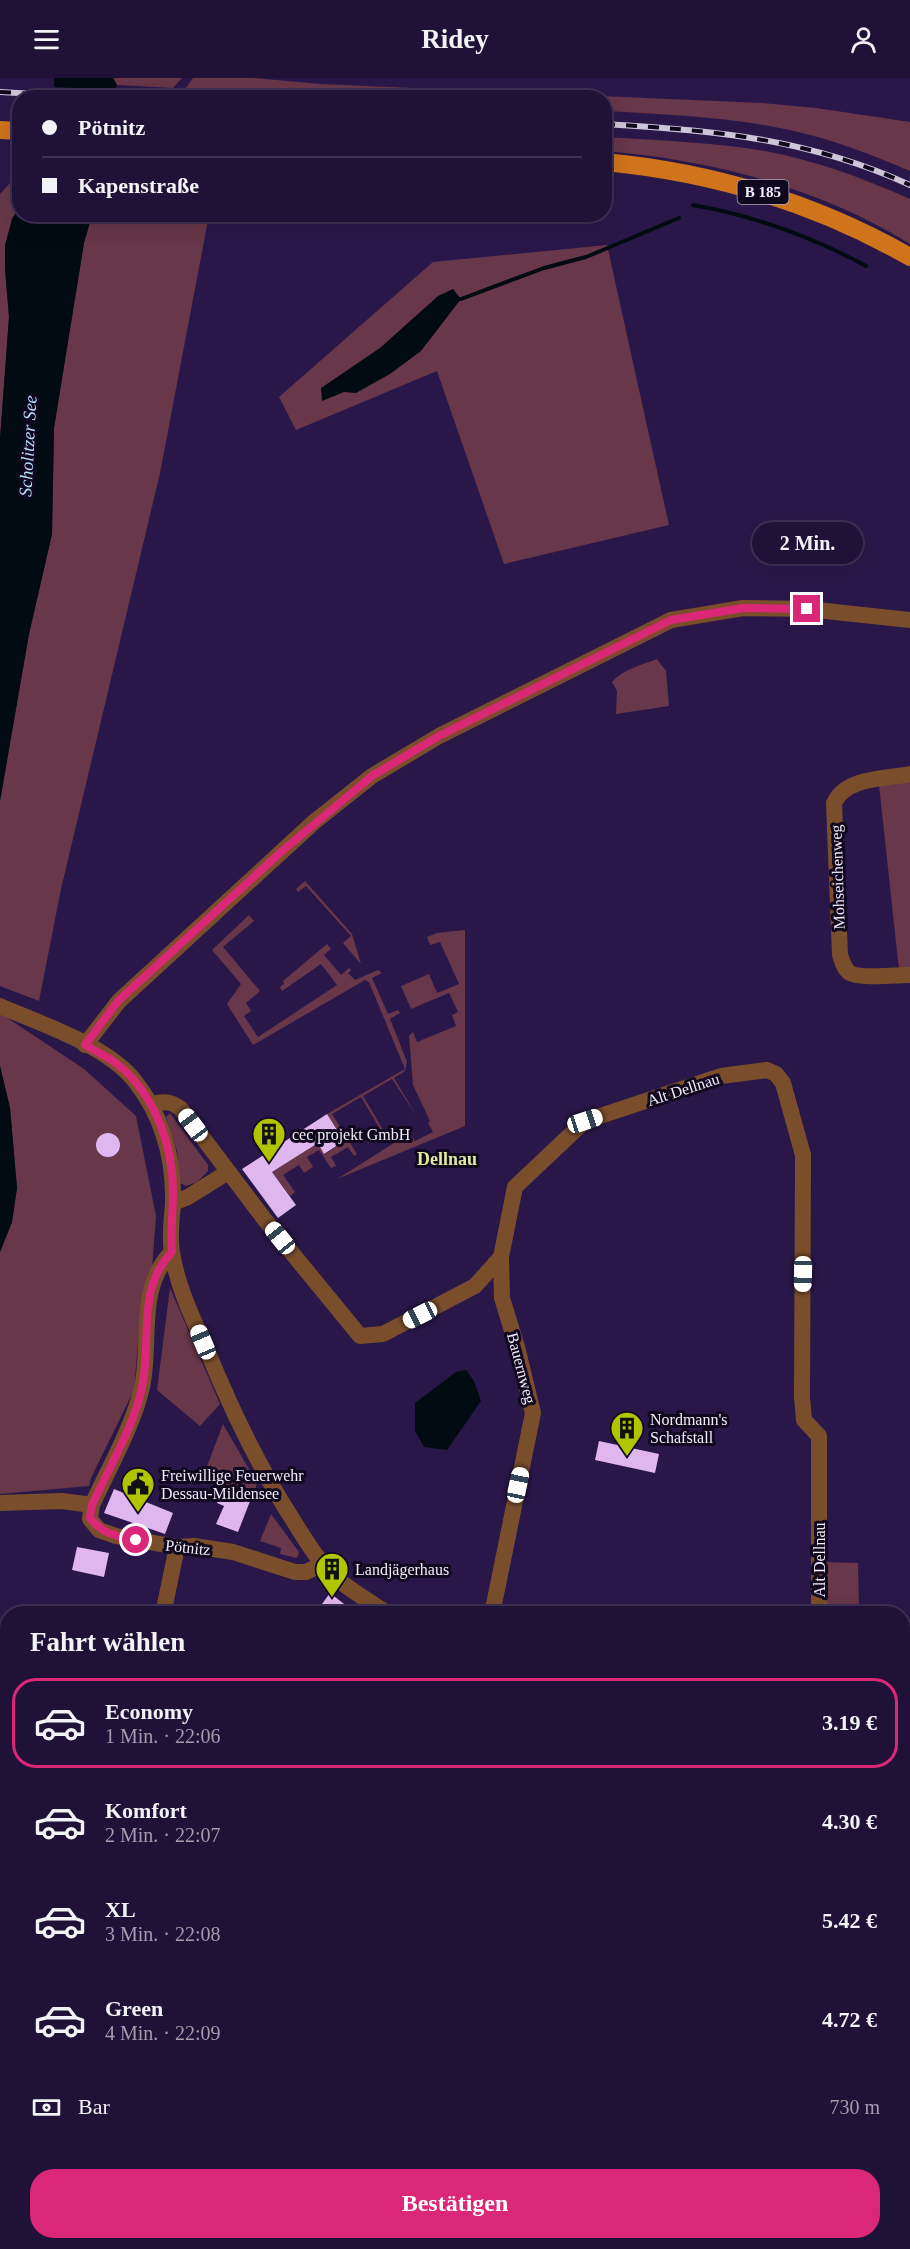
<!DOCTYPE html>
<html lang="de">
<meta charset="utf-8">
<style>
:root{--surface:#201138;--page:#2d1f43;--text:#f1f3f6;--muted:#a29dae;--line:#3d3153;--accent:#db2777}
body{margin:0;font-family:Georgia,serif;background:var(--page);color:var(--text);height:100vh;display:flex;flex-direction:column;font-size:22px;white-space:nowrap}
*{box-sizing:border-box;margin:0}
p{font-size:20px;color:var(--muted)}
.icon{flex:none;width:33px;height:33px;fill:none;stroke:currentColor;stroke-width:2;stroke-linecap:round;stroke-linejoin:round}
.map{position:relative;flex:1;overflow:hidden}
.drawer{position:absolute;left:0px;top:1528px;width:910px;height:644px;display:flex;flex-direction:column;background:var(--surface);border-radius:24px 24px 0 0;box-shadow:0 6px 24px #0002,0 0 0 2px var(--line)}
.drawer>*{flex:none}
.guide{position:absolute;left:12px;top:12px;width:600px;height:132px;border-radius:24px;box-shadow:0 6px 24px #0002,0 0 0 2px var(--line);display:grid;align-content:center;height:132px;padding:0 30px;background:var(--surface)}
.end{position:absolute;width:27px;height:27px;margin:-14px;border:8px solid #db2777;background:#fff;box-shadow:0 0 0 3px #fff}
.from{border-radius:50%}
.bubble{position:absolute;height:42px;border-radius:21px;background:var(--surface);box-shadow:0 6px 24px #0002,0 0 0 2px var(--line);font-size:20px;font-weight:700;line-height:42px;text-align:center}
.car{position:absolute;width:18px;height:36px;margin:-18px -9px;border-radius:8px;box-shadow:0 0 4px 2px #0007;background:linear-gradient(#fff 24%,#345 0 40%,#fff 0 76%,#345 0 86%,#fff 0)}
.guide b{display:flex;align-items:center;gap:21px;height:57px;font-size:22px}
.guide b+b{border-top:2px solid var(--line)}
.guide i{width:15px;height:15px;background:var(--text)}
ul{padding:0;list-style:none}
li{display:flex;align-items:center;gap:18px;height:90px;margin:0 12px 9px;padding:0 18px;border:3px solid transparent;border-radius:24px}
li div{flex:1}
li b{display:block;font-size:22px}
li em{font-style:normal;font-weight:700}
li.active{border-color:var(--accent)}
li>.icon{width:54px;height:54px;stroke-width:1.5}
h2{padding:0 30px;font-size:27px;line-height:72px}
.pay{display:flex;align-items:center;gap:15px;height:66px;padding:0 30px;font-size:22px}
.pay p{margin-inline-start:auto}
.primary-button{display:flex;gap:12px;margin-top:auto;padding:12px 30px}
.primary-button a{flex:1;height:69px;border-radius:24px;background:var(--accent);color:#fff;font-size:24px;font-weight:700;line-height:69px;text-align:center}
header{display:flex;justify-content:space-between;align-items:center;height:78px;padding:0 30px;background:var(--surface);font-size:27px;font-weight:700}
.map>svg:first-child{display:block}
</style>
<header><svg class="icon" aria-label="menu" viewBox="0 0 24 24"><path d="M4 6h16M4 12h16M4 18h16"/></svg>Ridey<svg class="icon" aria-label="person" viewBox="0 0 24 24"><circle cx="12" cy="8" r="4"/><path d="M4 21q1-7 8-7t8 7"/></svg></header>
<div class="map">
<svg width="910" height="2171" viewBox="0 0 910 2171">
<rect width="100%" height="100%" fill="#2a174a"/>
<path fill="#683749" d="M 113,0 L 182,0 L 173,10 L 117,7 Z
M 193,0 L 254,0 L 320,6 L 762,25 L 816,30 L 910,44 L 910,93 C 877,79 845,66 810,57 C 743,39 673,37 605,33 L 604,20 L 351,20 L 185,11 Z
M 605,59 C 654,62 703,64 752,71 C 807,79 860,99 910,121 L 910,166 C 818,109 711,82 605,73 Z
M 19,95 L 19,129 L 12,141 L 5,191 L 9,239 L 0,361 L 0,116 Z
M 92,137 L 209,137 L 160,395 L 61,811 L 39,923 L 0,908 L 0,723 L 29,556 L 52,456 L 54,350 L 84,165 Z
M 607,167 L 669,447 L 504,486 L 437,293 L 296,352 L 279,319 L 433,184 Z
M 657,581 L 666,593 L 669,628 L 616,636 L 617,613 L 612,604 C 623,591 642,587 657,581 Z
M 910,701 L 910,892 L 899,892 L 879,707 Z
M 305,803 L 352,856 L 361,886 L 343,865 L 351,858 L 306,808 L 298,814 L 296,811 Z
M 249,837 L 254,843 L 223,869 L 260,913 L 246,925 L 251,933 L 244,938 L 258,959 L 337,907 L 321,886 L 282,913 L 280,909 L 284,906 L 283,903 L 327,866 L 331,871 L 324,877 L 341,897 L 349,890 L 351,892 L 348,895 L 355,902 L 378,892 L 382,895 L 372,900 L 388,936 L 398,932 L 400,935 L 390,941 L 407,984 L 405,993 L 394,1000 L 416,1037 L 392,1001 L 363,1018 L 385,1055 L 383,1056 L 361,1019 L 332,1036 L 357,1076 L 354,1078 L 348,1069 L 331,1079 L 336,1088 L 331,1090 L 319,1072 L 307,1079 L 313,1089 L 304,1095 L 299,1087 L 283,1097 L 295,1114 L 290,1118 L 272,1094 L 318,1065 L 325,1076 L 344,1063 L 327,1036 L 405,991 L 369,904 L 365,902 L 253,967 L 227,926 L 241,906 L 212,872 Z
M 465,852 L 465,1048 L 337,1101 L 410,1055 L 415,1063 L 433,1054 L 428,1045 L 430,1043 L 413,1007 L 409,958 L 413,954 L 417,964 L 456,948 L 452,937 L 458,934 L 449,915 L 411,931 L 401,908 L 429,896 L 437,915 L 459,906 L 440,864 L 430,867 L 427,859 L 437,855 Z
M 0,935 L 84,991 L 136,1038 L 156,1138 L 152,1191 L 141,1230 L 134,1312 L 91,1400 L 89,1408 L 0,1416 L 0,1174 L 12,1144 L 17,1110 L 10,1030 L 0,988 Z
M 170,1035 L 208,1087 L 208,1093 L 197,1104 L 186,1108 L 180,1105 L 177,1073 L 166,1039 Z
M 170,1210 L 220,1326 L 200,1348 L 157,1312 Z
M 223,1346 L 257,1405 L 253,1418 L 203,1399 Z
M 271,1436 L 299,1474 L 297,1480 L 280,1476 L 281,1470 L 260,1463 Z
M 824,1484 L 858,1485 L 859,1528 L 824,1528 Z
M 903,1697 L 910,1697 L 910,2048 L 903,2047 Z"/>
<path fill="#020b11" d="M 54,0 L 113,0 L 117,7 L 114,19 L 54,19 Z
M 19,129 L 20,136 L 92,137 L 84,165 L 54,350 L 52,456 L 29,556 L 0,723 L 0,361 L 9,239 L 5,191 L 5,167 L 12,141 Z
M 453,211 L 461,221 L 421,273 L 390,296 L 356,315 L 344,314 L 322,323 L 321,310 L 380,270 L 438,218 Z
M 0,988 L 10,1030 L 17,1110 L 12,1144 L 0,1174 Z
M 466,1292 L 474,1303 L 481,1323 L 447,1372 L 424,1369 L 415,1353 L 415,1325 L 456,1294 Z"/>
<path fill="#2a174a" d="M 51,9 L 119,12 L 117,20 L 51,20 Z"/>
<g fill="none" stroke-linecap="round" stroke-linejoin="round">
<path stroke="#020b11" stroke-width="4" d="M 693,127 C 754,138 813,159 866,188
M 461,221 L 544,190 L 586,179 L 679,140"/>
</g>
<path fill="#e0b6ef" d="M 327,1036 L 344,1063 L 324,1076 L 318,1065 L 272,1094 L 296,1127 L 278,1140 L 242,1091 Z
M96 1067a12 12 0 1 1 24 0a12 12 0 1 1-24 0Z
M 599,1363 L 659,1376 L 655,1395 L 595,1382 Z
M 225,1407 L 252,1418 L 238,1454 L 216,1446 L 224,1428 L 217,1425 Z
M 114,1411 L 173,1435 L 165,1456 L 104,1435 Z
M 77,1469 L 109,1475 L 104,1499 L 72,1492 Z
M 330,1515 L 348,1529 L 342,1536 L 322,1536 L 327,1530 L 322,1526 Z"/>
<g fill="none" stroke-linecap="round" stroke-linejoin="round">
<path stroke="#7a4e2b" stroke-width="16" d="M 910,696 C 885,701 846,699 834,725 L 840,877 C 842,883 844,891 850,895 C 860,901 897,897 910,897
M 0,928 C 41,946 106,967 134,1002 C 162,1037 174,1080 173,1125 C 172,1141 169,1158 172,1174 C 177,1208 193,1241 207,1272 C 231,1331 258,1388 293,1442 C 303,1458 313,1475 326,1490 C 342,1508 368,1522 388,1536
M 85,967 L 119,923 L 314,744 L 372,698 L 439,658 L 671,542 L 743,530 L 807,531 L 910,542
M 151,1026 C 164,1023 171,1023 181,1031 L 265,1142 L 360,1258 L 383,1256 L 475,1208 L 501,1179 L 515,1109 L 585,1043 L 721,998 L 767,992 L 776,996 L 783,1005 L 803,1077 L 802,1319 L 804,1342 L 819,1358 L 819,1536
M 173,1125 L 188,1119 L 228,1094
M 172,1174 C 136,1210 152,1264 142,1309 C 134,1346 108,1392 92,1427 L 90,1441 L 99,1452 L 116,1458 L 177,1469 L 194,1468 L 233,1474 L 295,1494 L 306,1494 L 323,1486
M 0,1425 L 62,1423 L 92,1427
M 163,1536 L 177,1469
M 492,1536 L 533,1335 L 517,1269 L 502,1220 L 501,1179
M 903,1559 L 910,1559
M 0,2038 L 8,1989
M 596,2164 L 597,2171"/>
<path stroke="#d0741c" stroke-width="18" d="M 0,52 L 20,53
M 604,84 C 713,94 815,125 910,179"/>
<defs>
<path id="rail" d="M 0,14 L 109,20
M 604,46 C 713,52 810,61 910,107"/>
</defs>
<use href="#rail" stroke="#cdc6db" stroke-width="6"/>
<use href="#rail" stroke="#10081e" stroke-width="4" stroke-dasharray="11" stroke-linecap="butt"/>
</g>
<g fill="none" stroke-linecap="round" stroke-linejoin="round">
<path stroke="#db2777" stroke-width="8" d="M 136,1462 C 117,1458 102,1456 90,1440 L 92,1427 C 108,1392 135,1346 142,1309 C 152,1264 136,1210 172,1174 C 170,1147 175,1121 172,1095 C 168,1053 148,1008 113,983 C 104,977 94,972 85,967 L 118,923 L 281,774 L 372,698 L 439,658 L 671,542 L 743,530 L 807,531"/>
</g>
<defs>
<symbol id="building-pin" viewBox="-11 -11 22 30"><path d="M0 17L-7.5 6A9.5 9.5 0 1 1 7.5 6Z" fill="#b0c500" stroke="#10081e"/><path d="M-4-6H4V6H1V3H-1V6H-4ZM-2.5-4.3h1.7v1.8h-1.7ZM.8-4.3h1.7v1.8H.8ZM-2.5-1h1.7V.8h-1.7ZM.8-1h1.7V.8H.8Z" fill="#111"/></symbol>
<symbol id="civic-pin" viewBox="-11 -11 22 30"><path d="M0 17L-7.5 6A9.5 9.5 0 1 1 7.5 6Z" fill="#b0c500" stroke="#10081e"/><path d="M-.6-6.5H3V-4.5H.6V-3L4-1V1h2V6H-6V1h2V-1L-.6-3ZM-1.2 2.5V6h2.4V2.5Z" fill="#111"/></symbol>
</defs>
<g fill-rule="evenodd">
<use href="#building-pin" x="250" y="1037" width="38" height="52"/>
<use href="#building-pin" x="608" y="1331" width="38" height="52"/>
<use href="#civic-pin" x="119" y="1387" width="38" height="52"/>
<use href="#building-pin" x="313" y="1472" width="38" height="52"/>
</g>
<g text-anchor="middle" stroke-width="6" stroke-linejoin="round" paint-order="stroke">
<rect fill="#10081e" stroke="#ada8b8" stroke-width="1.5" x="737.5" y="102" width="51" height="24" rx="4.5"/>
<g font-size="15" font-weight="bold" fill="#f0ecfa">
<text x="763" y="119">B 185</text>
</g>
<g font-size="16" fill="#f0ecfa" stroke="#10081e">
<text transform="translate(837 799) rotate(-92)" y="6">Mohseichenweg</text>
<text transform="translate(683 1011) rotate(-18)" y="6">Alt Dellnau</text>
<text transform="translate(522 1290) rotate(75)" y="6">Bauernweg</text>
<text transform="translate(188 1469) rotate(6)" y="6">Pötnitz</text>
<text transform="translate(819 1482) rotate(-90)" y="6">Alt Dellnau</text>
</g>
<g font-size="16" fill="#f0ecfa" stroke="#10081e" text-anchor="start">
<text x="292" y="1062">cec projekt GmbH</text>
<text x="650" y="1347">Nordmann's<tspan x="650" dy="18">Schafstall</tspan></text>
<text x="161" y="1403">Freiwillige Feuerwehr<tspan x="161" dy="18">Dessau-Mildensee</tspan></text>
<text x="355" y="1497">Landjägerhaus</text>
</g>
<g font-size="18" font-style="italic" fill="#b7e0fc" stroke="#10081e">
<text transform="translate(28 368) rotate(-87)" y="6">Scholitzer See</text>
</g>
<g font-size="18" font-weight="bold" fill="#deec9f" stroke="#10081e">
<text x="447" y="1087">Dellnau</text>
</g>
</g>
</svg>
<i class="end from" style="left:136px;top:1462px"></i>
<i class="end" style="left:807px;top:531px"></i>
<div class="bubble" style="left:752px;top:444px;width:111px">2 Min.</div>
<i class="car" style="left:585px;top:1043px;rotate:72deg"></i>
<i class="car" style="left:193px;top:1047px;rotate:323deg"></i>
<i class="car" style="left:280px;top:1160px;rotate:321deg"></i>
<i class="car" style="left:803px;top:1196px;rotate:181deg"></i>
<i class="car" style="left:420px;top:1237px;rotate:243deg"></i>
<i class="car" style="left:203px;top:1264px;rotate:337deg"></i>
<i class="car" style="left:518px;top:1407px;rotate:12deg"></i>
<div class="guide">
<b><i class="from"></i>Pötnitz</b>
<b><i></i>Kapenstraße</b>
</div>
<section class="drawer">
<h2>Fahrt wählen</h2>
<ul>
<li class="active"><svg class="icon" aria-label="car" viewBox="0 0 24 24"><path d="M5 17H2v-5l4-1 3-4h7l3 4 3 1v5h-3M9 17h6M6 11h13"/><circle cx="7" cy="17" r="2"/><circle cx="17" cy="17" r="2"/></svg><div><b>Economy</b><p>1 Min. · 22:06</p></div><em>3.19 €</em></li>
<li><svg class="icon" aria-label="car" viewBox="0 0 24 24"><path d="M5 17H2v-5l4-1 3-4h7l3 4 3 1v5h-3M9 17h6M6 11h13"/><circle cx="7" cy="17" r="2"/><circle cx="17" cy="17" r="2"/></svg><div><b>Komfort</b><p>2 Min. · 22:07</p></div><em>4.30 €</em></li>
<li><svg class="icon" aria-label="car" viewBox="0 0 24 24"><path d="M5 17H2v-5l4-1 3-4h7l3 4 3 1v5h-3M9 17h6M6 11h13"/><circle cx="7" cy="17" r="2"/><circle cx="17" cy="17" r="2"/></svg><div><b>XL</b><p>3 Min. · 22:08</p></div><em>5.42 €</em></li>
<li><svg class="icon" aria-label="car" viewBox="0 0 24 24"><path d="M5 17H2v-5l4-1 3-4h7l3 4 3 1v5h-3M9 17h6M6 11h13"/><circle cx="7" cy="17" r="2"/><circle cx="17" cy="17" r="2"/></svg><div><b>Green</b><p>4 Min. · 22:09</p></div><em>4.72 €</em></li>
</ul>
<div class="pay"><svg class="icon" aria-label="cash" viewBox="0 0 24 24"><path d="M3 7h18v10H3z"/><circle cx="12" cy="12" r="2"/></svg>Bar<p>730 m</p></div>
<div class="primary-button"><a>Bestätigen</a></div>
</section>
</div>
